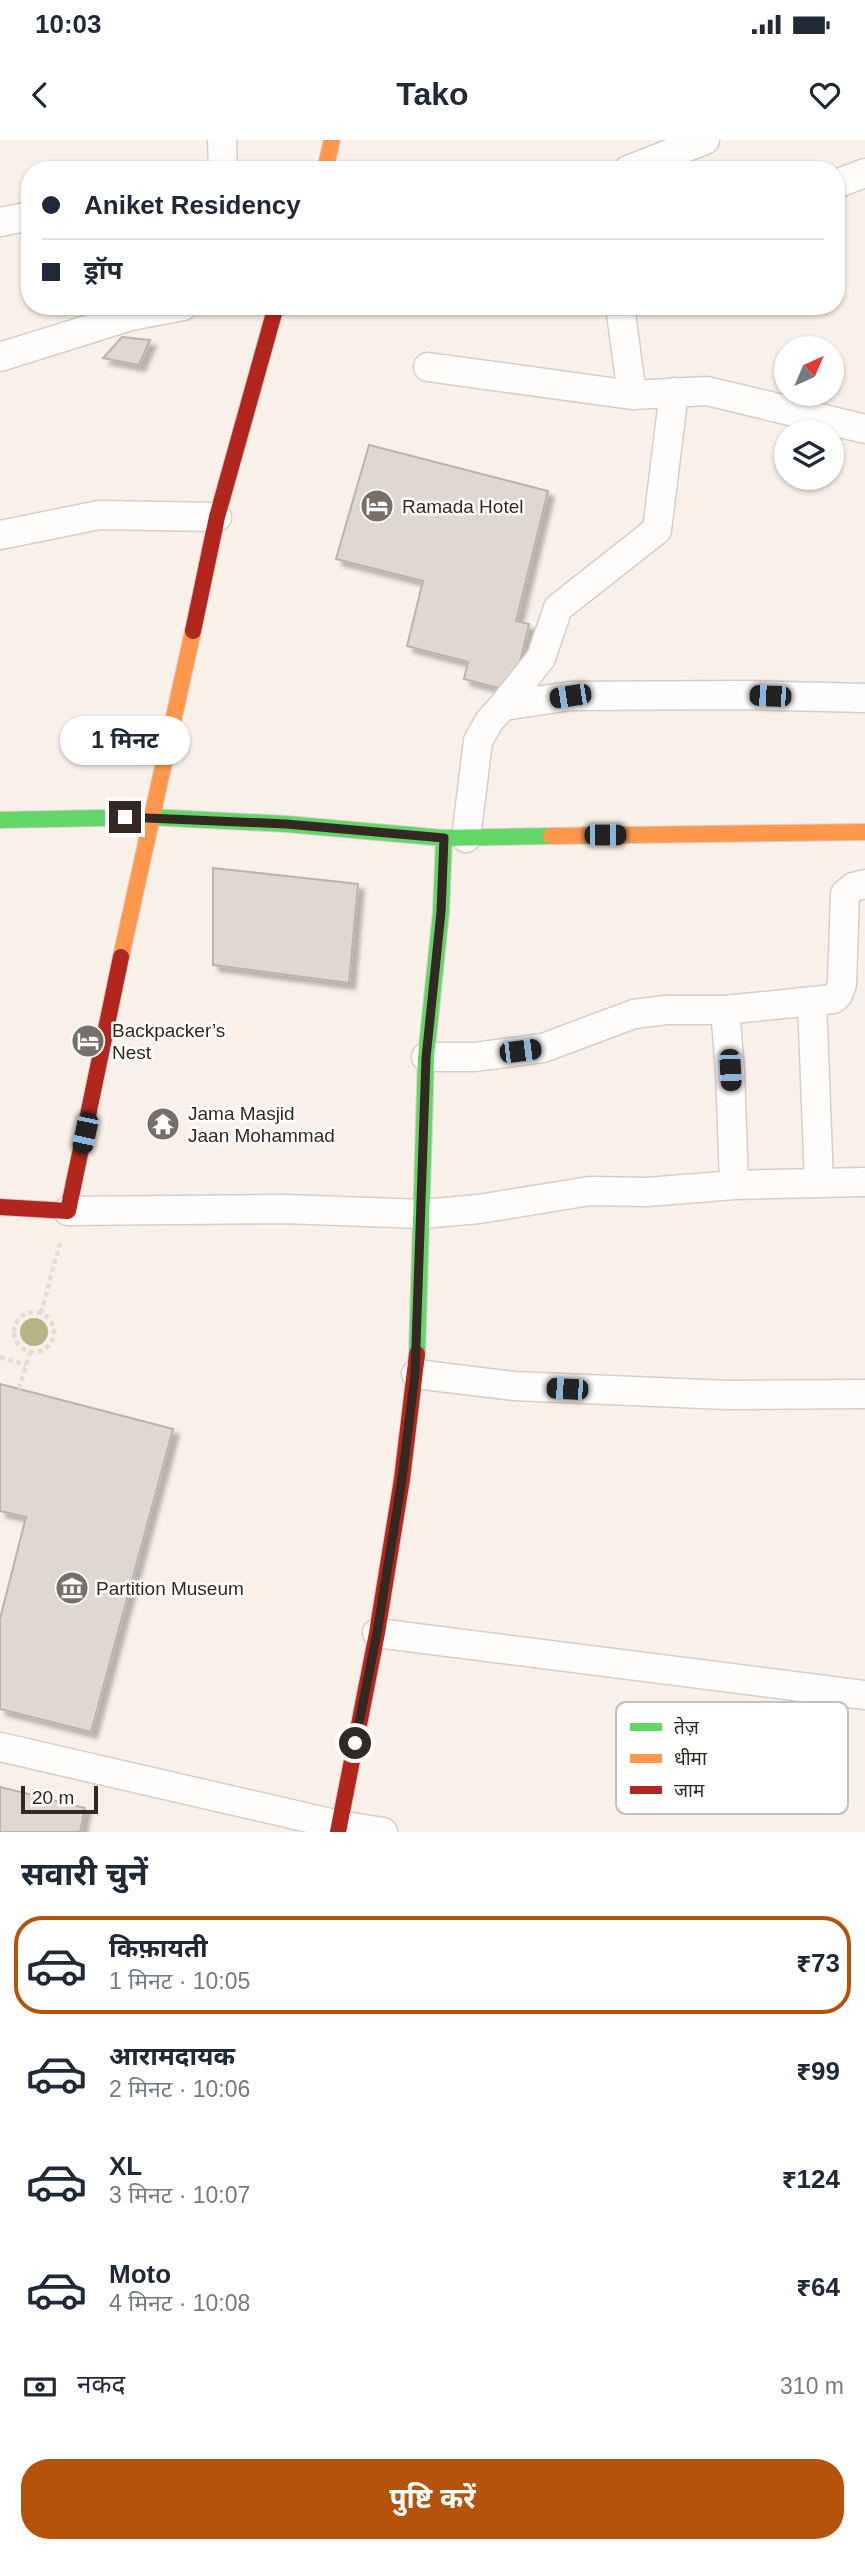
<!DOCTYPE html>
<html lang="hi">
<meta charset="utf-8">
<style>
:root{--surface:#fff;--page:#f6f6f7;--text:#1f2937;--muted:#747a83;--line:#e0e1e3;--accent:#b45309}
body{margin:0;font-family:Helvetica,"Noto Sans Devanagari",sans-serif;background:var(--page);color:var(--text);height:100vh;display:flex;flex-direction:column;font-size:26px;white-space:nowrap}
*{box-sizing:border-box;margin:0}
p{font-size:23px;color:var(--muted)}
.icon{flex:none;width:38px;height:38px;fill:none;stroke:currentColor;stroke-width:2;stroke-linecap:round;stroke-linejoin:round}
.map{position:relative;height:1692px;overflow:hidden}
.sheet{display:flex;flex-direction:column;background:var(--surface);flex:1}
.sheet>*{flex:none}
.banner{position:absolute;left:21px;top:21px;width:824px;height:154px;border-radius:28px;box-shadow:0 2px 5px #0004;display:grid;align-content:center;height:154px;padding:0 21px;background:var(--surface)}
.needle{width:46px;rotate:44deg}
.controls{position:absolute;left:774px;top:196px;display:grid;gap:14px}
.controls a{display:grid;place-items:center;width:70px;height:70px;border-radius:50%;background:var(--surface);box-shadow:0 2px 5px #0004;font-size:35px}
.scale{position:absolute;left:21px;bottom:18px;width:77px;box-sizing:border-box;padding-left:7px;border:4px solid #332922;border-top:0;font-size:19px;line-height:24px;white-space:nowrap;color:#332922;-webkit-text-stroke:5px #fff;paint-order:stroke}
.end{position:absolute;width:32px;height:32px;margin:-16px;border:9px solid #332922;background:#fff;box-shadow:0 0 0 4px #fff}
.from{border-radius:50%}
.bubble{position:absolute;height:49px;border-radius:24px;background:var(--surface);box-shadow:0 2px 5px #0004;font-size:23px;font-weight:700;line-height:49px;text-align:center}
.car{position:absolute;width:21px;height:42px;margin:-21px -10px;border-radius:9px;box-shadow:0 0 5px 2px #0007;background:linear-gradient(#222 24%,#8ab4d8 0 40%,#222 0 76%,#8ab4d8 0 86%,#222 0)}
.banner b{display:flex;align-items:center;gap:24px;height:66px;font-size:26px}
.banner b+b{border-top:2px solid var(--line)}
.banner i{width:18px;height:18px;background:var(--text)}
ul{padding:0;list-style:none}
li{display:flex;align-items:center;gap:21px;height:98px;margin:0 14px 10px;padding:0 7px;border:4px solid transparent;border-radius:28px}
li div{flex:1}
li b{display:block;font-size:26px}
li em{font-style:normal;font-weight:700}
li.current{border-color:var(--accent)}
li>.icon{width:63px;height:63px;stroke-width:1.5}
h2{padding:0 21px;font-size:32px;line-height:84px}
.pay{display:flex;align-items:center;gap:18px;height:77px;padding:0 21px;font-size:26px}
.pay p{margin-inline-start:auto}
.button{display:flex;gap:14px;margin-top:auto;padding:14px 21px}
.button a{flex:1;height:80px;border-radius:28px;background:var(--accent);color:#fff;font-size:28px;font-weight:700;line-height:80px;text-align:center}
.status{display:flex;justify-content:space-between;align-items:center;height:49px;padding:0 35px;background:var(--surface);direction:ltr}
.status svg{height:19px;fill:currentColor}
header{display:flex;justify-content:space-between;align-items:center;height:91px;padding:0 21px;background:var(--surface);font-size:32px;font-weight:700}
.map>svg:first-child{display:block}
</style>
<div class="status"><b>10:03</b><svg viewBox="0 0 49 12"><path d="M0 12V9h3v3zM5 12V6h3v6zM10 12V3h3v9zM15 12V0h3v12zM26 1h20v11H26zM47 4h2v5h-2z"/></svg></div>
<header><svg class="icon" aria-label="back" viewBox="0 0 24 24"><path d="M15 5l-7 7 7 7"/></svg>Tako<svg class="icon" aria-label="heart" viewBox="0 0 24 24"><path d="M12 20l-8-8c-3-5 5-10 8-4 3-6 11-1 8 4z"/></svg></header>
<div class="map">
<svg width="865" height="1692" viewBox="0 0 865 1692">
<defs>
<filter id="shadow"><feDropShadow dx="6" dy="6" stdDeviation="2" flood-color="#0004"/></filter>
</defs>
<rect width="100%" height="100%" fill="#f9f0e9"/>
<path fill="#b5b586" d="M20 1192a14 14 0 1 1 28 0a14 14 0 1 1-28 0Z"/>
<path fill="#dfd8d0" stroke="#bab3ab" stroke-width="2" filter="url(#shadow)" d="M 122,197 L 150,200 L 139,225 L 103,218 Z
M 369,305 L 548,351 L 516,481 L 529,484 L 513,552 L 464,539 L 468,522 L 407,506 L 423,441 L 336,419 Z
M 213,728 L 358,744 L 349,843 L 213,825 Z
M 0,1244 L 173,1289 L 91,1592 L 0,1569 L 0,1479 L 26,1377 L 0,1371 Z
M 0,1647 L 85,1668 L 80,1692 L 0,1692 Z"/>
<g fill="none" stroke-linecap="round" stroke-linejoin="round">
<defs>
<path id="street" d="M 222,0 L 223,30
M 628,30 L 705,0
M 836,44 L 865,33
M 0,82 L 30,76
M 620,166 L 632,255
M 0,217 L 131,176 L 183,166
M 428,227 L 632,255 L 707,251 L 865,289
M 0,395 L 99,375 L 217,377
M 503,566 L 541,518 L 558,468 L 657,390 L 674,252
M 466,698 L 478,601 L 490,580 L 503,566 L 570,556 L 747,555 L 865,558
M 812,862 L 819,1042
M 725,870 L 730,930 L 734,1045
M 426,917 L 474,917 L 543,908 L 634,874 L 666,870 L 725,870 L 833,859 L 838,855 L 842,844 L 845,754 L 853,747 L 865,744
M 68,1071 L 285,1069 L 422,1074 L 479,1069 L 590,1051 L 647,1052 L 734,1045 L 865,1042
M 416,1234 L 514,1246 L 727,1255 L 865,1254
M 377,1493 L 865,1555
M 0,1607 L 339,1685 L 383,1692"/>
<path id="fast" d="M 0,680 L 150,677 L 286,684 L 444,698 L 551,696
M 417,1214 L 426,917 L 441,772 L 444,698"/>
<path id="slow" d="M 325,30 L 332,0
M 551,696 L 865,692
M 121,817 L 193,491"/>
<path id="jam" d="M 193,491 L 217,377 L 276,166
M 0,1067 L 68,1071 L 121,817
M 338,1692 L 377,1493 L 402,1339 L 417,1214"/>
</defs>
<use href="#street" stroke="#d7cec7" stroke-width="31"/>
<use href="#fast" stroke="#d7cec7" stroke-width="18"/>
<use href="#slow" stroke="#d7cec7" stroke-width="18"/>
<use href="#jam" stroke="#d7cec7" stroke-width="18"/>
<path stroke="#e0dddb" stroke-width="4.5" stroke-dasharray="5 3.5" stroke-linecap="butt" d="M14 1192a20 20 0 1 1 40 0a20 20 0 1 1-40 0Z
M 41,1173 L 60,1103
M 0,1217 L 26,1225
M 19,1249 L 30,1212"/>
<use href="#street" stroke="#fefdfc" stroke-width="28"/>
<use href="#fast" stroke="#63d668" stroke-width="16"/>
<use href="#slow" stroke="#ff974d" stroke-width="16"/>
<use href="#jam" stroke="#b3261e" stroke-width="16"/>
</g>
<g fill="none" stroke-linecap="round" stroke-linejoin="round">
<path stroke="#332922" stroke-width="9" d="M 125,677 L 286,684 L 444,698 L 441,772 L 426,918 L 415,1234 L 402,1339 L 377,1493 L 355,1603"/>
</g>
<defs>
<symbol id="hotel-disc" viewBox="-11 -11 22 22"><circle r="9.5" fill="#786f68" stroke="#fff"/><path d="M-6-4.5h1.5V1H6V5H4.5V3h-9V5H-6ZM-4 0a1.8 1.8 0 1 1 3.6 0ZM.5 0V-2.5h3Q6-2.5 6 0Z" fill="#fff"/></symbol>
<symbol id="temple-disc" viewBox="-11 -11 22 22"><circle r="9.5" fill="#786f68" stroke="#fff"/><path d="M0-6L5-2H3V0L6.5 2.5H4V6H1.5V3h-3V6H-4V2.5H-6.5L-3 0V-2H-5Z" fill="#fff"/></symbol>
<symbol id="museum-disc" viewBox="-11 -11 22 22"><circle r="9.5" fill="#786f68" stroke="#fff"/><path d="M0-6L6-3V-2H-6V-3ZM-5-1h2V3h-2ZM-1-1h2V3h-2ZM3-1h2V3H3ZM-6 4H6V6H-6Z" fill="#fff"/></symbol>
</defs>
<g fill-rule="evenodd">
<use href="#hotel-disc" x="358" y="347" width="38" height="38"/>
<use href="#hotel-disc" x="69" y="882" width="38" height="38"/>
<use href="#temple-disc" x="144" y="965" width="38" height="38"/>
<use href="#museum-disc" x="53" y="1429" width="38" height="38"/>
</g>
<g text-anchor="middle" stroke-width="5" stroke-linejoin="round" paint-order="stroke">
<g font-size="19" fill="#332922" stroke="#fff" text-anchor="start">
<text x="402" y="373">Ramada Hotel</text>
<text x="112" y="897">Backpacker’s<tspan x="112" dy="22">Nest</tspan></text>
<text x="188" y="980">Jama Masjid<tspan x="188" dy="22">Jaan Mohammad</tspan></text>
<text x="96" y="1455">Partition Museum</text>
</g>
</g>
<rect x="616" y="1562" width="232" height="112" rx="10" fill="#fff" stroke="#c2bfbd" stroke-width="2"/>
<rect x="630" y="1583" width="32" height="8" fill="#63d668"/>
<rect x="630" y="1614" width="32" height="9" fill="#ff974d"/>
<rect x="630" y="1646" width="32" height="8" fill="#b3261e"/>
<g font-size="19" fill="#332922">
<text x="674" y="1594">तेज़</text>
<text x="674" y="1625">धीमा</text>
<text x="674" y="1657">जाम</text>
</g>
</svg>
<div class="controls">
<a><svg class="needle" viewBox="-14 -14 28 28"><path d="M0-13l5 13h-10z" fill="#e53935"/><path d="M0 13l5-13h-10z" fill="#747a83"/></svg></a>
<a><svg class="icon" aria-label="layers" viewBox="0 0 24 24"><path d="M12 4l9 5-9 5-9-5zM3 14l9 5 9-5"/></svg></a>
</div>
<div class="scale">20 m</div>
<i class="end from" style="left:355px;top:1603px"></i>
<i class="end" style="left:125px;top:677px"></i>
<div class="bubble" style="left:60px;top:576px;width:130px">1 मिनट</div>
<i class="car" style="left:570px;top:556px;rotate:261deg"></i>
<i class="car" style="left:770px;top:556px;rotate:272deg"></i>
<i class="car" style="left:605px;top:695px;rotate:90deg"></i>
<i class="car" style="left:520px;top:911px;rotate:83deg"></i>
<i class="car" style="left:730px;top:930px;rotate:177deg"></i>
<i class="car" style="left:85px;top:993px;rotate:192deg"></i>
<i class="car" style="left:567px;top:1249px;rotate:273deg"></i>
<div class="banner">
<b><i class="from"></i>Aniket Residency</b>
<b><i></i>ड्रॉप</b>
</div>
</div>
<section class="sheet">
<h2>सवारी चुनें</h2>
<ul>
<li class="current"><svg class="icon" aria-label="car" viewBox="0 0 24 24"><path d="M5 17H2v-5l4-1 3-4h7l3 4 3 1v5h-3M9 17h6M6 11h13"/><circle cx="7" cy="17" r="2"/><circle cx="17" cy="17" r="2"/></svg><div><b>किफ़ायती</b><p>1 मिनट · 10:05</p></div><em>₹73</em></li>
<li><svg class="icon" aria-label="car" viewBox="0 0 24 24"><path d="M5 17H2v-5l4-1 3-4h7l3 4 3 1v5h-3M9 17h6M6 11h13"/><circle cx="7" cy="17" r="2"/><circle cx="17" cy="17" r="2"/></svg><div><b>आरामदायक</b><p>2 मिनट · 10:06</p></div><em>₹99</em></li>
<li><svg class="icon" aria-label="car" viewBox="0 0 24 24"><path d="M5 17H2v-5l4-1 3-4h7l3 4 3 1v5h-3M9 17h6M6 11h13"/><circle cx="7" cy="17" r="2"/><circle cx="17" cy="17" r="2"/></svg><div><b>XL</b><p>3 मिनट · 10:07</p></div><em>₹124</em></li>
<li><svg class="icon" aria-label="car" viewBox="0 0 24 24"><path d="M5 17H2v-5l4-1 3-4h7l3 4 3 1v5h-3M9 17h6M6 11h13"/><circle cx="7" cy="17" r="2"/><circle cx="17" cy="17" r="2"/></svg><div><b>Moto</b><p>4 मिनट · 10:08</p></div><em>₹64</em></li>
</ul>
<div class="pay"><svg class="icon" aria-label="cash" viewBox="0 0 24 24"><path d="M3 7h18v10H3z"/><circle cx="12" cy="12" r="2"/></svg>नकद<p>310 m</p></div>
<div class="button"><a>पुष्टि करें</a></div>
</section>
